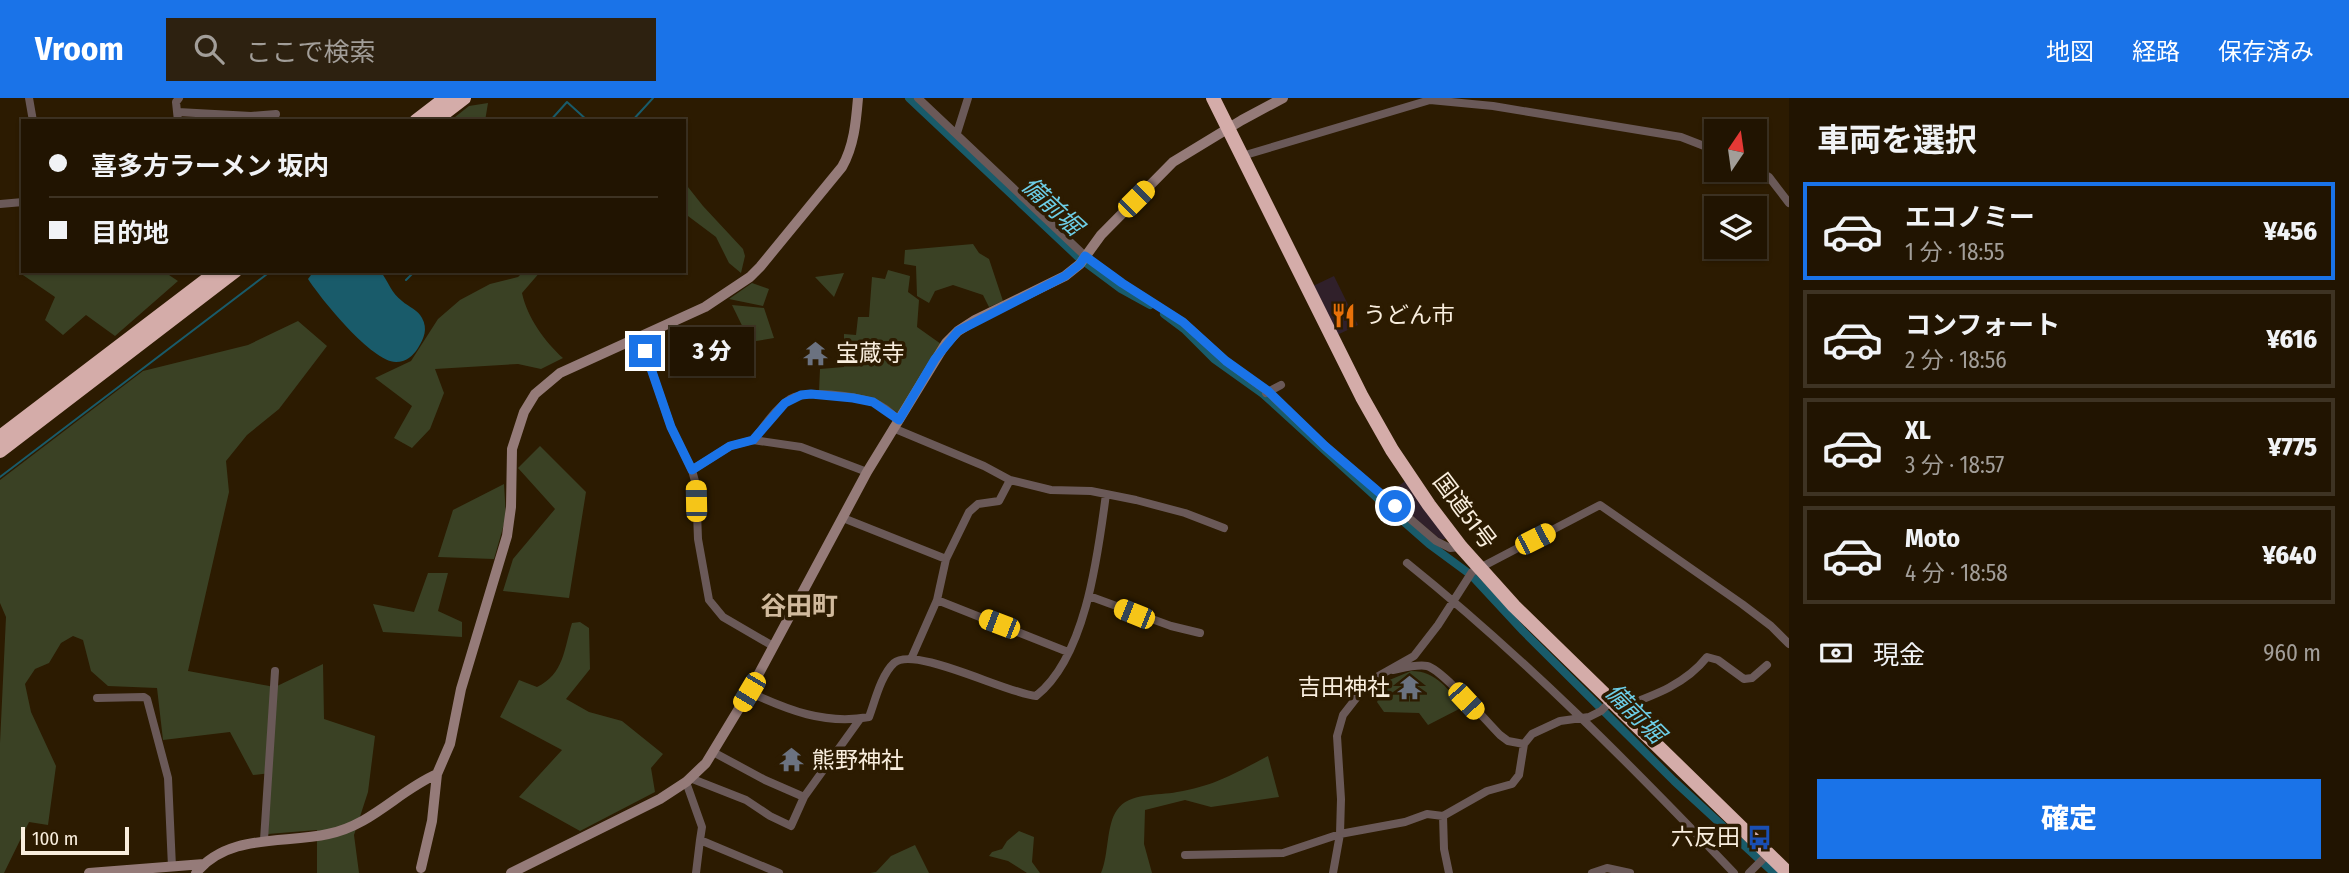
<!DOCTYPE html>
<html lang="ja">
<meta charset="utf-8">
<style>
:root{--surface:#211401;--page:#2d2110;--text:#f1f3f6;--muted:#a29e99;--line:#3e3323;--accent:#1a73e8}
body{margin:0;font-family:"Fira Sans Condensed","Noto Sans JP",sans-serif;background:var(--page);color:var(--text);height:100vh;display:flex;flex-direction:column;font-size:26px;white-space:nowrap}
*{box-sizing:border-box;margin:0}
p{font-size:23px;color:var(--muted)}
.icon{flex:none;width:38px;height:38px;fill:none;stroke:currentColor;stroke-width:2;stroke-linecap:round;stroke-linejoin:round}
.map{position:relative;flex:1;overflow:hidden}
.panel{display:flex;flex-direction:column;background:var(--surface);width:560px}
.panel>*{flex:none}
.top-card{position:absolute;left:21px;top:21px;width:665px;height:154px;border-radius:0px;box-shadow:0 2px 5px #0004,0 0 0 2px var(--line);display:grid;align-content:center;height:154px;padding:0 28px;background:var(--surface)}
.needle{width:46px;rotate:13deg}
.tools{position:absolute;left:1704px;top:21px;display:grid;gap:14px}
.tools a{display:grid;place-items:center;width:63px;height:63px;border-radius:0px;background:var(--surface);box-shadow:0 2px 5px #0004,0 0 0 2px var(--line);font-size:35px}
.scale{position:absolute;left:21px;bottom:18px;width:108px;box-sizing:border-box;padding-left:7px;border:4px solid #f9eede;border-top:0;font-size:19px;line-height:24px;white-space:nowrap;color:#f9eede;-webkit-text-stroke:5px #2c1b01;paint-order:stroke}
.end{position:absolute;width:32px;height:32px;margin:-16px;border:9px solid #1a73e8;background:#fff;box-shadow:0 0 0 4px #fff}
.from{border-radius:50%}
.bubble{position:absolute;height:49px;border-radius:0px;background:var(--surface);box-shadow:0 2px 5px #0004,0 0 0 2px var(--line);font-size:23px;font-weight:800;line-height:49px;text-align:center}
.car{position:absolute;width:21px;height:42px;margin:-21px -10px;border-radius:9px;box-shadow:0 0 5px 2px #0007;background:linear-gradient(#f5c518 24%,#345 0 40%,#f5c518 0 76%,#345 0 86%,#f5c518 0)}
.top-card b{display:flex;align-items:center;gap:24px;height:66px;font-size:26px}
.top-card b+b{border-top:2px solid var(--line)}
.top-card i{width:18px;height:18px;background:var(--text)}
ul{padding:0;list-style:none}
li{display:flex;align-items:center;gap:21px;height:98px;margin:0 14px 10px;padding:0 14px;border:4px solid var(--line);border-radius:0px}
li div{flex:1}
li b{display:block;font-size:26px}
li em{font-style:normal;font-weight:800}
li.current{border-color:var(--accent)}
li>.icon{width:63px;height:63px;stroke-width:1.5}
h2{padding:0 28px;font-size:32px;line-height:84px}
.pay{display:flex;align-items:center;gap:18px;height:77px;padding:0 28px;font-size:26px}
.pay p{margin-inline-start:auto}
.primary-button{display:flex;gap:14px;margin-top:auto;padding:14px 28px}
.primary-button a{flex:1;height:80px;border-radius:0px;background:var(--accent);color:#fff;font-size:28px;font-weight:800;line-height:80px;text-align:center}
header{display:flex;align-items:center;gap:42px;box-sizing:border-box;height:98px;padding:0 35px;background:var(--accent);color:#fff}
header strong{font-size:33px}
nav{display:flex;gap:38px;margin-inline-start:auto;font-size:24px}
.search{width:490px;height:63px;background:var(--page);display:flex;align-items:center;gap:18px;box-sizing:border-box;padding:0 24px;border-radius:0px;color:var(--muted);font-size:26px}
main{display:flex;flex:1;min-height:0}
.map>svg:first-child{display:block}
</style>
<header>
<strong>Vroom</strong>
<div class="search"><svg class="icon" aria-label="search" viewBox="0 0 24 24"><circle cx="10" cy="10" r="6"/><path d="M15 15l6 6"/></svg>ここで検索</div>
<nav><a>地図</a><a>経路</a><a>保存済み</a></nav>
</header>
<main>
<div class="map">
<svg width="1789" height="775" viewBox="0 0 1789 775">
<rect width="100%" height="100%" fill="#2c1b01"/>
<path fill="#30202a" d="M 1334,178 L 1358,227 L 1337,237 L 1313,188 Z
M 1405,383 L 1448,440 L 1441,442 L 1388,397 Z"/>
<path fill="#3a4124" d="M 488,5 L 485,23 L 450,23 L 469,8 Z
M 684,84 L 703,108 L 743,151 L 745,158 L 741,175 L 729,165 L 716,139 L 684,115 Z
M 973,146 L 979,155 L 989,161 L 1003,203 L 989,209 L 983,197 L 953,187 L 935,193 L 929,205 L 917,198 L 916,168 L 904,166 L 905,152 Z
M 23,172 L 163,173 L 178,183 L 115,238 L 86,217 L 63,237 L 45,222 L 55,199 L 20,175 Z
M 888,172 L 910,178 L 908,194 L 919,202 L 917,229 L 941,246 L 898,315 L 883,305 L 819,293 L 820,271 L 844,269 L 844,236 L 856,237 L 858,219 L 869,219 L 872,179 L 885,181 Z
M 524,173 L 541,173 L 522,195 C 527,219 545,244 563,260 L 541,271 L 518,266 L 435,271 L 444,295 L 430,331 L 412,350 L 394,340 L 412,308 L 375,280 L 411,263 L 438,221 L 460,202 L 490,186 L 518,179 Z
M 844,175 L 834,199 L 815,179 Z
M 752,185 L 769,191 L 763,208 L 729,201 Z
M 732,207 L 764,210 L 774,240 L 750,244 Z
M 298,223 L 327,248 L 279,311 L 247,337 L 226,363 L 229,394 L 188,573 L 275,589 L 323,566 L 324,621 L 375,638 L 368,694 L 354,737 L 359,775 L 317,775 L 317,732 L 268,736 L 271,675 L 253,677 L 230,634 L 163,642 L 157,590 L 108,588 L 91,573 L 83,542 L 73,538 L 61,545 L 49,565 L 35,571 L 25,586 L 31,614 L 56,668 L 48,727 L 29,724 L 4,775 L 0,775 L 0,645 L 6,519 L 0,505 L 0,382 L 143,273 L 248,247 Z
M 540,348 L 586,394 L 569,500 L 503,493 L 513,461 L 555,411 L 518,370 Z
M 504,386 L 506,419 L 494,461 L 438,459 L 453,412 Z
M 428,475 L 448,475 L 438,513 L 462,524 L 462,539 L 383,534 L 373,506 L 414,514 Z
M 580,524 L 589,530 L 590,571 L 566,601 L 589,614 L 622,623 L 663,656 L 651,670 L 655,694 L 580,733 L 519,699 L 562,652 L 500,619 L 519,582 L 537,589 C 564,576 564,551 572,525 Z
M 1411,573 C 1437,573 1448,592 1463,609 L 1428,627 L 1419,615 L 1384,614 L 1377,604 L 1387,583 Z
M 1268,658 L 1279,699 L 1211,709 L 1185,702 L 1145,712 L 1144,746 L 1152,775 L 1101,775 C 1109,757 1106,727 1117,712 C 1129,694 1158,698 1177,694 C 1214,688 1236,675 1268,658 Z
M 1019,733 L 1034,739 L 1032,764 L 1040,775 L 1027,775 L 1008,763 L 989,758 L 992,754 L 1002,751 L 1007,743 Z
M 915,747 L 929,775 L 870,775 L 876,774 L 891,758 Z"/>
<path fill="#195b6a" d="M 314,173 L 380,173 C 389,184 391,195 402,203 C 409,209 418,212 422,220 C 428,231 424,240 418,250 C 413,258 406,264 396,264 C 372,264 321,201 308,181 Z"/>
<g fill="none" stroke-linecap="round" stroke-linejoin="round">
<path stroke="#195b6a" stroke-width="2" d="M 550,23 L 567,4 L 588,23
M 632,23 L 653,0
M 398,173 L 401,176
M 406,182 L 415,173
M 0,379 L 271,173"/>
<path stroke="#195b6a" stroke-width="8" d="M 909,0 L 1078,159 L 1121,191 L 1150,207
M 1164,216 L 1184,231 L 1214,261 L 1263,296 L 1387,409 L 1429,446 L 1467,474
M 1472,478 L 1523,533 L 1674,683 L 1774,775"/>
<path stroke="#6a5958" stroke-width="8" d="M 29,0 L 33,23
M 918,0 L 1085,158 L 1122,185 L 1183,224 L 1226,263 L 1268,294 L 1325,348 L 1436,443 L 1450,450 L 1461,449
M 178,14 L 251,18 L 276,16
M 178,23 L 176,4 L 179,0
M 957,35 L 968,0
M 1242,58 L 1430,2 L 1493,8 L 1681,39 L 1717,53
M 1755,71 L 1769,79 L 1789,105
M 0,106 L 23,104
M 643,238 L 645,253 L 671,329 L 692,372 L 696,387 L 698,441 L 709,502 L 723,519 L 773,548
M 1266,295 L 1281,287
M 893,330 L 984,368 L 1010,382 L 1051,392 L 1091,393 L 1136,402 L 1185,415 L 1224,430
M 753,342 C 764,329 776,310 790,301 C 808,291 853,298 872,304 C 882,307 891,315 899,322
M 692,372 L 730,348 L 753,342 L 801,349 L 867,374
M 843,420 L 946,461
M 1407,465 C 1524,559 1631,667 1734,775
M 1089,498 L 1171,528 L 1200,535
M 937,502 L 1068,554
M 911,561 L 937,502 L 946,461 L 969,414 L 978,406 L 999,403 L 1010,382
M 1393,572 C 1403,570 1417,566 1427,568 C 1443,572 1486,623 1500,637 L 1508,643 L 1524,646
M 749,594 C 788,612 825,627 869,619 C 875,603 881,577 894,565 C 914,547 1008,596 1036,598 C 1086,559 1098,456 1106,396
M 97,600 L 144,599 L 147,601 L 168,680 L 172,769
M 1619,610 C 1652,598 1685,587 1707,559 L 1718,562 L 1744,581 L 1752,580 L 1767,567
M 713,654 L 765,682 L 804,699 L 860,621
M 690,680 L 746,702 L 770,718 L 791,728 L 804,699
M 686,684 L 702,729 L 700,742
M 1443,718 L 1444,751 L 1449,775
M 264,742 L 275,573
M 1185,757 L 1283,755 L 1340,736 L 1405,724 L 1427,716 L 1443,718 L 1487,693 L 1512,686 L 1519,677 L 1524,646 L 1532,636 L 1560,623 L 1589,619 L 1601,613 L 1611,603
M 696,775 L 700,742 L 779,775
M 1333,775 L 1340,736 L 1341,701 L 1337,638 L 1343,617 L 1361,594 L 1375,580 L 1414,558 L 1438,527 L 1472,474 L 1600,407 L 1742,506 L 1771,528 L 1789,546
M 1592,775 L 1607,770 L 1630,775
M 1749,775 L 1768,756"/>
<path stroke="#957b79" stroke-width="10" d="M 421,770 L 432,723 L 437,676 L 450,646 L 461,591 L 507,438 L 511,409 L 512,351 L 524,314 L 535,296 L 560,275 L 705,209 L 750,179 L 760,169 L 842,69 C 854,48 856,24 858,0
M 89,775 L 204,766
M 196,775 C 228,735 284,746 328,736 C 372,727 398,693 437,676
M 511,775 L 660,701 L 686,684 L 706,665 L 749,594 L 867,374 L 946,245 L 958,233 L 975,222 L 1065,178 L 1080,166 L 1101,137 L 1173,64 L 1242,22 L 1283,0"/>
<path stroke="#d4aca9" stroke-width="14" d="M 1213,0 L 1362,299 L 1392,352 L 1429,407 L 1461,449 L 1514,508 L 1788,775
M 416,23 L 446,0
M 434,23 L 464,0
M 0,339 L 218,173
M 0,353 L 235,173"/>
</g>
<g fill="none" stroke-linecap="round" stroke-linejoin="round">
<path stroke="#1a73e8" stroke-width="9" d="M 645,253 L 671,329 L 692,372 L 730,348 L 753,342 L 785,305 L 801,297 L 811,296 L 853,300 L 873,304 L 899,322 L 935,261 L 958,233 L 1065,178 L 1080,166 L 1085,158 L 1122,185 L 1183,224 L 1226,263 L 1268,293 L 1325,348 L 1395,408"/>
</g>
<defs>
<symbol id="restaurant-bare" viewBox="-9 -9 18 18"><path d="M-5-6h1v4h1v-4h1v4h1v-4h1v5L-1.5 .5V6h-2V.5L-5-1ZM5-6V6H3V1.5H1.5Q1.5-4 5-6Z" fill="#e8710a" stroke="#2c1b01" stroke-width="2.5" paint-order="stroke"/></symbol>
<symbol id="temple-bare" viewBox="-9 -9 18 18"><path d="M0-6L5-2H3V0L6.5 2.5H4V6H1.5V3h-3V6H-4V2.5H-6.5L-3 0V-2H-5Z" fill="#6b7280" stroke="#2c1b01" stroke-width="2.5" paint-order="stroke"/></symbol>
<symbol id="bus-bare" viewBox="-9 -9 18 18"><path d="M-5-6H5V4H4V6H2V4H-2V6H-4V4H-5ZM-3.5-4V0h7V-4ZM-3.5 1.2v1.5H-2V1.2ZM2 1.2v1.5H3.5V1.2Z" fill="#1a4fb4" stroke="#2c1b01" stroke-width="2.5" paint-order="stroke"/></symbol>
</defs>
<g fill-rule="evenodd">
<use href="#restaurant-bare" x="1326" y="200" width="35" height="35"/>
<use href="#temple-bare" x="798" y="238" width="35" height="35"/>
<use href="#temple-bare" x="1392" y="572" width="35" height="35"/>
<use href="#temple-bare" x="774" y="644" width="35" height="35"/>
<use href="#bus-bare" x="1742" y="722" width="35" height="35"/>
</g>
<g text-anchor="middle" stroke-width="7" stroke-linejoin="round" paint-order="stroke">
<g font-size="23" fill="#f9eede" stroke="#2c1b01" text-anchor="start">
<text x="1363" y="225">うどん市</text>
<text x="836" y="263">宝蔵寺</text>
<text x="1390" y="597" text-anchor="end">吉田神社</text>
<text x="812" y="670">熊野神社</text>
<text x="1740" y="747" text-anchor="end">六反田</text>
</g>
<g font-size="23" fill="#f9eede" stroke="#2c1b01">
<text transform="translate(1465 413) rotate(53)" y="8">国道51号</text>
</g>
<g font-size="24" font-style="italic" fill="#6dcee7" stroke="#2c1b01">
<text transform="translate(1052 108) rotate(43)" y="8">備前堀</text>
<text transform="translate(1635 615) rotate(45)" y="8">備前堀</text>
</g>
<g font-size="26" font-weight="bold" fill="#d1ba9d" stroke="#2c1b01">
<text x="799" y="517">谷田町</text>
</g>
</g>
</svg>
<div class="tools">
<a><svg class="needle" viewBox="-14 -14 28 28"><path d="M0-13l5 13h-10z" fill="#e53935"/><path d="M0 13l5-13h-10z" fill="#a29e99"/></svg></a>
<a><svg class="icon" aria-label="layers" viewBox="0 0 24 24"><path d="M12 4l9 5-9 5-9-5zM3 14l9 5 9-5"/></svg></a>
</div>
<div class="scale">100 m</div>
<i class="end from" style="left:1395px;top:408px"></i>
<i class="end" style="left:645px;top:253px"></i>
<div class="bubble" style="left:670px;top:229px;width:84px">3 分</div>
<i class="car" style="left:1136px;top:101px;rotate:45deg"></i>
<i class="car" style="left:696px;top:403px;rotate:359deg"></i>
<i class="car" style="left:1535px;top:441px;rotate:63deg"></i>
<i class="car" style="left:1134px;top:516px;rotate:292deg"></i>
<i class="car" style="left:999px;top:526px;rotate:291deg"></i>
<i class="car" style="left:749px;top:594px;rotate:211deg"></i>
<i class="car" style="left:1466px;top:603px;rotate:137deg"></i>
<div class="top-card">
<b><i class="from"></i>喜多方ラーメン 坂内</b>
<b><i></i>目的地</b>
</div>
</div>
<section class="panel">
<h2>車両を選択</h2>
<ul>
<li class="current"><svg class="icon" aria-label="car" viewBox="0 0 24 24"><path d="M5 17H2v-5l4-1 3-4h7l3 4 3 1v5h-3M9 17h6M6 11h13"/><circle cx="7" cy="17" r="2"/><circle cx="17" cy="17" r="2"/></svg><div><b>エコノミー</b><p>1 分 · 18:55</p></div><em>¥456</em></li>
<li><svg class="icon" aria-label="car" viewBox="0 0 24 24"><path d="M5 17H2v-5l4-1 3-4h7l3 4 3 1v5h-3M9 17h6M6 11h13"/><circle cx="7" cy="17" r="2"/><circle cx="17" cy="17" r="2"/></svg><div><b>コンフォート</b><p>2 分 · 18:56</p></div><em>¥616</em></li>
<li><svg class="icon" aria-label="car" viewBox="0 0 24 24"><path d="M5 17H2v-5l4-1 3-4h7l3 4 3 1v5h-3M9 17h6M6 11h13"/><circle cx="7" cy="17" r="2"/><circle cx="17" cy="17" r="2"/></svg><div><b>XL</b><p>3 分 · 18:57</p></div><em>¥775</em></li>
<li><svg class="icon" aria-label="car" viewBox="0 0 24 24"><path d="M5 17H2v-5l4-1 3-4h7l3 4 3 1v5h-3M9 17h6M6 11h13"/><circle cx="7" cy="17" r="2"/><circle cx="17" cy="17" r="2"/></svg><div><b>Moto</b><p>4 分 · 18:58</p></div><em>¥640</em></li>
</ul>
<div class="pay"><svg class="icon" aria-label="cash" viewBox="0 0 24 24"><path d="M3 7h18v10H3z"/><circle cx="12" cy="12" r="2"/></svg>現金<p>960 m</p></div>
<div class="primary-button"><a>確定</a></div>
</section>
</main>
